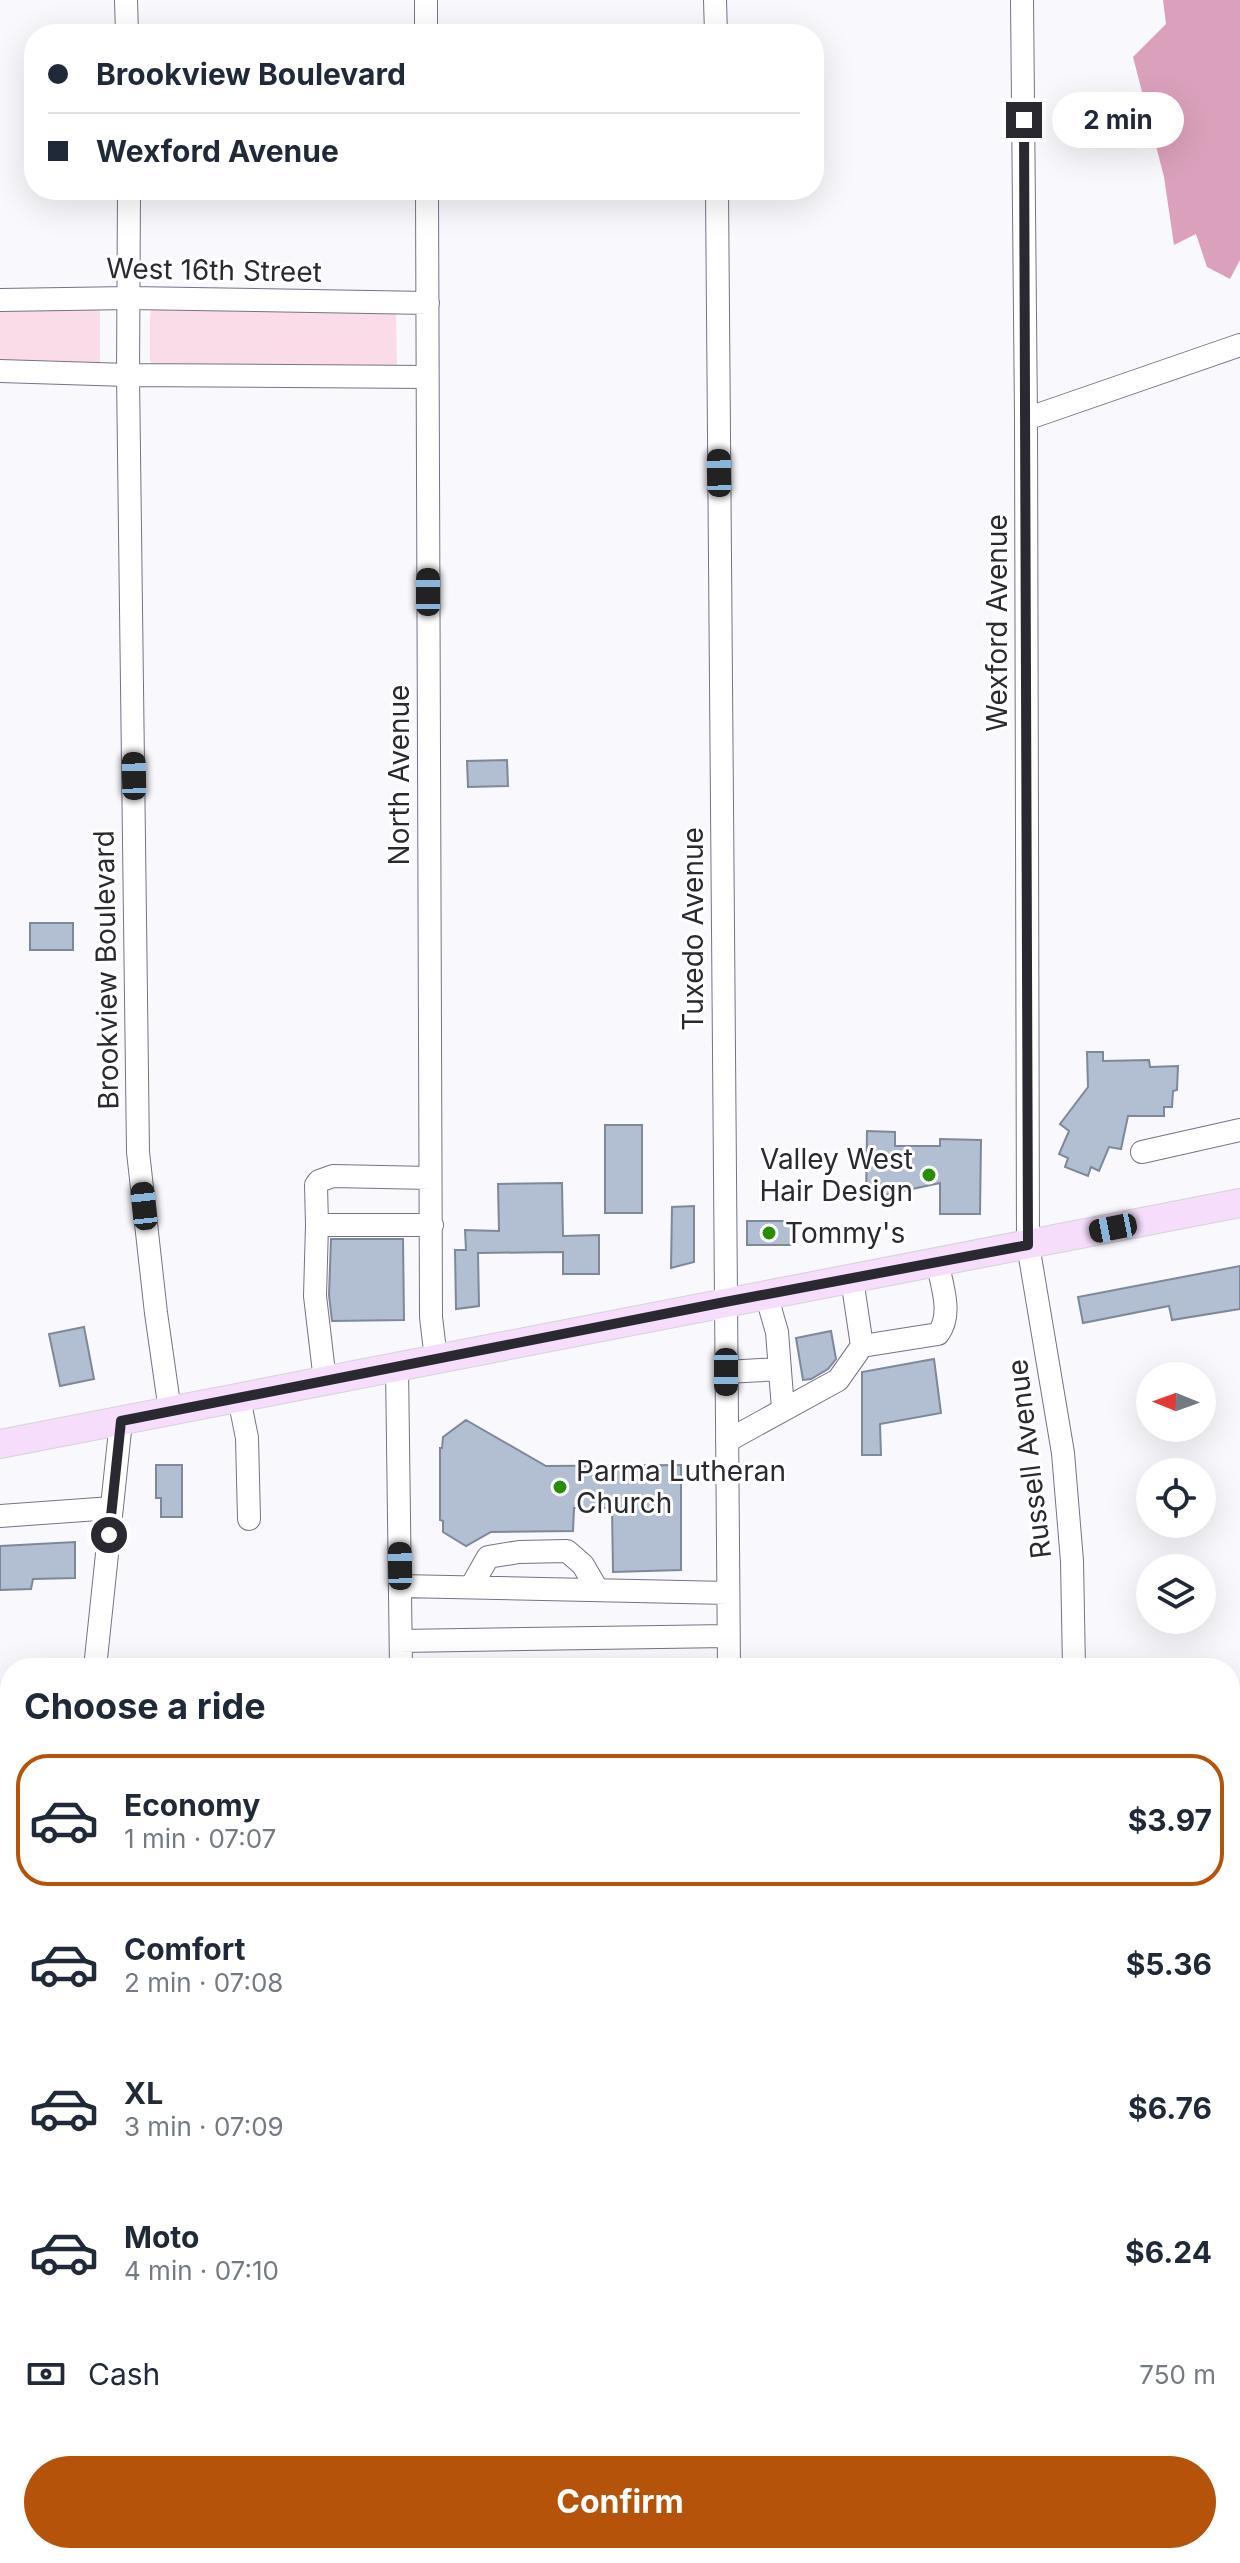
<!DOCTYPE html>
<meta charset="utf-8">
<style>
:root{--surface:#fff;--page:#f6f6f7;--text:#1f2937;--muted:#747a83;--line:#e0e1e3;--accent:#b45309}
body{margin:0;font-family:Inter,sans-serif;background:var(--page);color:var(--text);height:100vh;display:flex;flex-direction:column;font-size:30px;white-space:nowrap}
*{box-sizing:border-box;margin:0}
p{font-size:26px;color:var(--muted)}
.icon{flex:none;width:44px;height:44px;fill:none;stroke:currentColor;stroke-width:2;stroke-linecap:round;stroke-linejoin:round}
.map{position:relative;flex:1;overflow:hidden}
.panel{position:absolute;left:0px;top:1658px;width:1240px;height:906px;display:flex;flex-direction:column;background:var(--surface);border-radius:32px 32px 0 0;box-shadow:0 8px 32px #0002}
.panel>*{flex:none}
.top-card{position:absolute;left:24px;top:24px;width:800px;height:176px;border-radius:32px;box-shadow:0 8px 32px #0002;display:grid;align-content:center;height:176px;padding:0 24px;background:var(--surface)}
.needle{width:52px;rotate:271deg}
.buttons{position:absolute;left:1136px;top:1362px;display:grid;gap:16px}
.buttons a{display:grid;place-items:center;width:80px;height:80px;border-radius:50%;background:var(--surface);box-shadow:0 8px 32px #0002;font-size:40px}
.end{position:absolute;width:36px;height:36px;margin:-18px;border:10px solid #2a2931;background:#fff;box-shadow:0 0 0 4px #fff}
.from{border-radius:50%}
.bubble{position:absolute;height:56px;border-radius:28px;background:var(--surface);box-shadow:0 8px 32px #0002;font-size:26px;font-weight:700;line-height:56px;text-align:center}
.car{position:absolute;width:24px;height:48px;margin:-24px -12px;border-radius:10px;box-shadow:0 0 6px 2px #0007;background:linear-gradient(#222 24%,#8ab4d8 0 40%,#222 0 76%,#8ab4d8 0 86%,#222 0)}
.top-card b{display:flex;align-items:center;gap:28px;height:76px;font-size:30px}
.top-card b+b{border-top:2px solid var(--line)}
.top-card i{width:20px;height:20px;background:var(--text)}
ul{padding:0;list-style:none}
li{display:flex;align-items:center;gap:24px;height:132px;margin:0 16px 12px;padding:0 8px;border:4px solid transparent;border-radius:32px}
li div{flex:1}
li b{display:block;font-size:30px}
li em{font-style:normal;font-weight:700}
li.on{border-color:var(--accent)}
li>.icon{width:72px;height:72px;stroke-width:1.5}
h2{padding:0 24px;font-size:36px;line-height:96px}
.pay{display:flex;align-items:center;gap:20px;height:88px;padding:0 24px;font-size:30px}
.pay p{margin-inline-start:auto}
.primary-button{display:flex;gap:16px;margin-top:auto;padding:16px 24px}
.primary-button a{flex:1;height:92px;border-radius:48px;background:var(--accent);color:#fff;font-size:32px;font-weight:700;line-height:92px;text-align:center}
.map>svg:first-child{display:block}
</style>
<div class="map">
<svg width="1240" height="2563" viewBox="0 0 1240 2563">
<rect width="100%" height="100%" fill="#f9f8fd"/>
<path fill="#fadbe8" d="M 0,308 L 100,310 L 100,365 L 0,365 Z
M 156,309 L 396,312 L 397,368 L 152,365 L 150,360 L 150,316 L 151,310 Z"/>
<path fill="#dba1bc" d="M 1163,0 L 1240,0 L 1240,260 L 1230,279 L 1207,267 L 1196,234 L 1174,245 L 1164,177 L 1133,57 L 1166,24 Z"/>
<path fill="#b2bed1" stroke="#7d889a" stroke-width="2" d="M 507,760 L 508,786 L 468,787 L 467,761 Z
M 30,923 L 73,923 L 73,950 L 30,950 Z
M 1087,1052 L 1103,1052 L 1103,1061 L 1149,1060 L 1150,1067 L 1178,1066 L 1177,1090 L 1173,1091 L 1172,1107 L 1164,1107 L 1164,1116 L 1128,1116 L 1121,1149 L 1109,1147 L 1099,1171 L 1091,1167 L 1088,1176 L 1065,1167 L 1068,1158 L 1059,1154 L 1069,1131 L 1060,1124 L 1088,1087 Z
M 605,1125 L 642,1125 L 642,1213 L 605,1213 Z
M 867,1131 L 895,1132 L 895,1146 L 940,1146 L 940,1139 L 981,1140 L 980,1214 L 940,1214 L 940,1183 L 866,1199 Z
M 562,1183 L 563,1236 L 599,1235 L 599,1274 L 563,1274 L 563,1252 L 478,1253 L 479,1306 L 456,1309 L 455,1250 L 466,1250 L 465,1230 L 499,1231 L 498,1184 Z
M 694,1206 L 694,1262 L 671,1268 L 672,1207 Z
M 747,1221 L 791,1221 L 791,1245 L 747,1245 Z
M 331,1239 L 403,1239 L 404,1320 L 332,1321 L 329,1295 Z
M 1240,1266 L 1240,1309 L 1172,1320 L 1169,1306 L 1083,1323 L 1078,1297 Z
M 84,1327 L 94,1379 L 60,1386 L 49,1334 Z
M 831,1331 L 836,1359 L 828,1369 L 811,1379 L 803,1380 L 796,1338 Z
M 934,1359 L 941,1413 L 880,1424 L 881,1455 L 862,1455 L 862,1372 Z
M 466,1420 L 546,1466 L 681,1465 L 681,1570 L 613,1572 L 612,1508 L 574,1508 L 573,1531 L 491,1532 L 466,1546 L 443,1532 L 443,1521 L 440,1520 L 440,1448 L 442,1448 L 443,1437 Z
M 156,1465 L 182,1465 L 182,1517 L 161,1517 L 161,1498 L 156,1498 Z
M 75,1542 L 75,1578 L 33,1579 L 31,1589 L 0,1590 L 0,1546 Z"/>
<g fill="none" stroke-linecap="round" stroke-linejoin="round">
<defs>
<path id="minor" d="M 126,0 L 127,34
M 426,0 L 426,34
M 715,0 L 716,34
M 1022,0 L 1026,419 L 1028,1245 L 1063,1453 L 1072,1561 L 1074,1668
M 129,190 L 128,375 L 138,1152 L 156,1313 L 170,1411
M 427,190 L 431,1317 L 436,1359
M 717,190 L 729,1668
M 0,300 L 130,298 L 428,303
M 0,371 L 128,375 L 427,377
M 1026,419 L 1240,345
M 1142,1152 L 1240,1130
M 317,1225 L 316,1185 L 319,1181 L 333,1176 L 430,1178
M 852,1279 L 862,1346
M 766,1294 L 777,1332 L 783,1409
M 397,1367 L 401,1668
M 726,1372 L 780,1369
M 325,1381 L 315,1296 L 317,1225 L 432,1225
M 239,1398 L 247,1438 L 249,1519
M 727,1441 L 838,1380 L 862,1346 L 938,1334 C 953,1315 942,1285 937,1262
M 0,1516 L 112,1508
M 400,1586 L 728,1593
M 471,1587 L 488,1557 L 519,1552 L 567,1551 L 583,1565 L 597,1589
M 401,1641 L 728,1636
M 95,1668 L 121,1421
M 0,2313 L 10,2313
M 1230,2316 L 1240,2316
M 253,2554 L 254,2563
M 535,2554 L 535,2563
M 799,2554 L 800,2563
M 1083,2554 L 1083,2563"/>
<path id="major" d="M 0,1444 L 1240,1203"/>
</defs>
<use href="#minor" stroke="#757386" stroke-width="24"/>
<use href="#major" stroke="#d4d4d6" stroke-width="30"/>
<use href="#minor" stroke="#fff" stroke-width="22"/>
<use href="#major" stroke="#f5ddfb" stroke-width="28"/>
</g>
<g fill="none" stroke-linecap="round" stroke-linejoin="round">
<path stroke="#2a2931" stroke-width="10" d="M 109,1535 L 121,1421 L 725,1302 L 1028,1245 L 1024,120"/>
</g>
<g fill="#298c03" stroke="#fff" stroke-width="3">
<circle cx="929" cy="1175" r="8"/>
<circle cx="769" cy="1233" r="8"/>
<circle cx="560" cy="1487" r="8"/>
</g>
<g text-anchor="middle" stroke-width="6" stroke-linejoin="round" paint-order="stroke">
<g font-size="28" fill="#2a2931" stroke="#fff">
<text transform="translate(214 270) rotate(1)" y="10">West 16th Street</text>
<text transform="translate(997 623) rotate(-90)" y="10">Wexford Avenue</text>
<text transform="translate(399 775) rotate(-90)" y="10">North Avenue</text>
<text transform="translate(693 929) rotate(-90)" y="10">Tuxedo Avenue</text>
<text transform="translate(106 970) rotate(-91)" y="10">Brookview Boulevard</text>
<text transform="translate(1029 1459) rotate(-97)" y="10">Russell Avenue</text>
</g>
<g font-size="28" fill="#2a2931" stroke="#fff" text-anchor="start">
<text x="913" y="1169" text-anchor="end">Valley West<tspan x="913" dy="32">Hair Design</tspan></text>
<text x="785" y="1243">Tommy's</text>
<text x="576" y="1481">Parma Lutheran<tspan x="576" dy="32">Church</tspan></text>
</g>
</g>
</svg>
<div class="buttons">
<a><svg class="needle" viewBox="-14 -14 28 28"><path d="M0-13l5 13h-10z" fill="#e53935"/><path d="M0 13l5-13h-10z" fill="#747a83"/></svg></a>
<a><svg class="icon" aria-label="locate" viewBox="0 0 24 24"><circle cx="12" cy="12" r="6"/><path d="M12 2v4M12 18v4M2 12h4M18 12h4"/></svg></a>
<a><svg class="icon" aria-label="layers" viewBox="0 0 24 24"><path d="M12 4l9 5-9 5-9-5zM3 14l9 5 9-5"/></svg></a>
</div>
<i class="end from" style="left:109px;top:1535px"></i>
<i class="end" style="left:1024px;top:120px"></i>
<div class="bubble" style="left:1052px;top:92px;width:132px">2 min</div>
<i class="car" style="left:719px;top:473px;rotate:359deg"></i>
<i class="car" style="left:428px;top:592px;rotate:0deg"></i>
<i class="car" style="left:134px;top:776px;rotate:359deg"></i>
<i class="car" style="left:144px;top:1206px;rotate:354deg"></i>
<i class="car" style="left:1113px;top:1228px;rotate:259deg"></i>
<i class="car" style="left:726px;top:1372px;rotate:180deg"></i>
<i class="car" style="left:400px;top:1566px;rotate:359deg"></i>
<div class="top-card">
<b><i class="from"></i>Brookview Boulevard</b>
<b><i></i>Wexford Avenue</b>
</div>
<section class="panel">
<h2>Choose a ride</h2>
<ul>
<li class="on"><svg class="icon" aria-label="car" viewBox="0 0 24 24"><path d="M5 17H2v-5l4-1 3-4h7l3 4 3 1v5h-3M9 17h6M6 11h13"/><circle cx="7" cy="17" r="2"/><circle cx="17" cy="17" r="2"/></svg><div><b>Economy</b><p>1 min · 07:07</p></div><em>$3.97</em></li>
<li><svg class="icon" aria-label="car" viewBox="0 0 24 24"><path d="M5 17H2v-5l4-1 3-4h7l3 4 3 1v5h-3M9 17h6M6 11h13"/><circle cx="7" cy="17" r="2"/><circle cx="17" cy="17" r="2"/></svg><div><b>Comfort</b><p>2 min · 07:08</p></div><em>$5.36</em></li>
<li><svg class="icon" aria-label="car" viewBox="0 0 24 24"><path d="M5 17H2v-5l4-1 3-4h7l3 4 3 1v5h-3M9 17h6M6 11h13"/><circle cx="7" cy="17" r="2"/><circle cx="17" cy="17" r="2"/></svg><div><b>XL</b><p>3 min · 07:09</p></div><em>$6.76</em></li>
<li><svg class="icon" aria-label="car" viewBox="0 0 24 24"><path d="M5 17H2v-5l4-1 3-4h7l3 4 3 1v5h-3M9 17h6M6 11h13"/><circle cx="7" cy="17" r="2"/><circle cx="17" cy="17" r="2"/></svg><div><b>Moto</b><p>4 min · 07:10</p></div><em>$6.24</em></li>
</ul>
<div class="pay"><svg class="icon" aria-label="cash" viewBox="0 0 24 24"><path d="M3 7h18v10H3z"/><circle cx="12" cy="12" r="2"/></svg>Cash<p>750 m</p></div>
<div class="primary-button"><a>Confirm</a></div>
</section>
</div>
